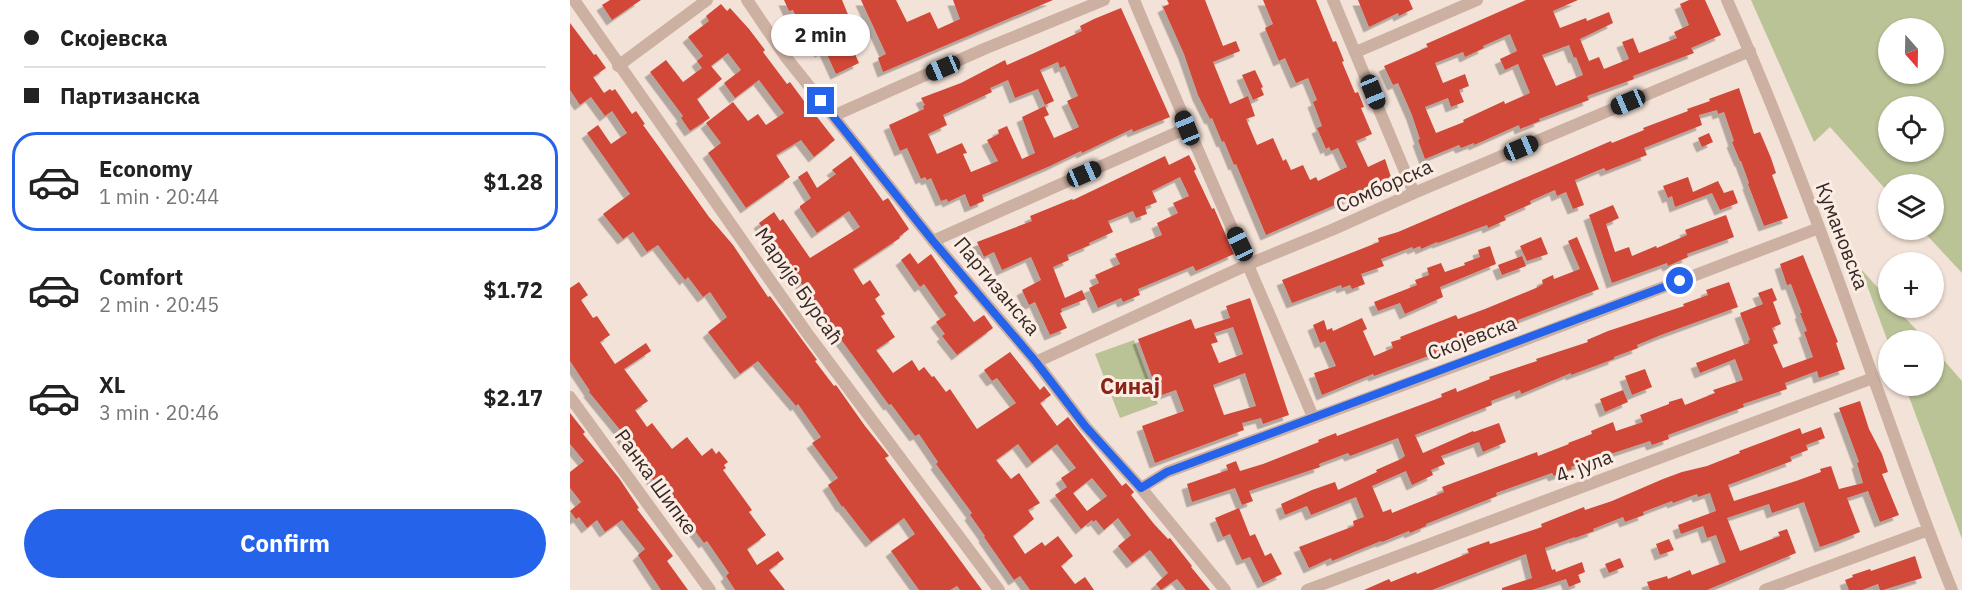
<!DOCTYPE html>
<meta charset="utf-8">
<style>
:root{--surface:#fff;--page:#f2f2f2;--text:#222;--muted:#767676;--line:#e0e0e0;--accent:#2563eb}
body{margin:0;font-family:"IBM Plex Sans",sans-serif;background:var(--page);color:var(--text);height:100vh;display:flex;flex-direction:column;font-size:22px;white-space:nowrap}
*{box-sizing:border-box;margin:0}
p{font-size:20px;color:var(--muted)}
.icon{flex:none;width:33px;height:33px;fill:none;stroke:currentColor;stroke-width:2;stroke-linecap:round;stroke-linejoin:round}
.map{position:relative;flex:1;overflow:hidden}
.drawer{display:flex;flex-direction:column;background:var(--surface);width:570px}
.drawer>*{flex:none}
.banner{display:grid;align-content:center;height:132px;padding:0 24px;background:var(--surface)}
.needle{width:39px;rotate:160deg}
.controls{position:absolute;left:1308px;top:18px;display:grid;gap:12px}
.controls a{display:grid;place-items:center;width:66px;height:66px;border-radius:50%;background:var(--surface);box-shadow:0 2px 4px #0004;font-size:30px}
.end{position:absolute;width:27px;height:27px;margin:-14px;border:8px solid #2563eb;background:#fff;box-shadow:0 0 0 3px #fff}
.from{border-radius:50%}
.bubble{position:absolute;height:42px;border-radius:21px;background:var(--surface);box-shadow:0 2px 4px #0004;font-size:20px;font-weight:700;line-height:42px;text-align:center}
.car{position:absolute;width:18px;height:36px;margin:-18px -9px;border-radius:8px;box-shadow:0 0 4px 2px #0007;background:linear-gradient(#222 24%,#8ab4d8 0 40%,#222 0 76%,#8ab4d8 0 86%,#222 0)}
.banner b{display:flex;align-items:center;gap:21px;height:57px;font-size:22px}
.banner b+b{border-top:2px solid var(--line)}
.banner i{width:15px;height:15px;background:var(--text)}
ul{padding:0;list-style:none}
li{display:flex;align-items:center;gap:18px;height:99px;margin:0 12px 9px;padding:0 12px;border:3px solid transparent;border-radius:24px}
li div{flex:1}
li b{display:block;font-size:22px}
li em{font-style:normal;font-weight:700}
li.on{border-color:var(--accent)}
li>.icon{width:54px;height:54px;stroke-width:1.5}
.cta{display:flex;gap:12px;margin-top:auto;padding:12px 24px}
.cta a{flex:1;height:69px;border-radius:36px;background:var(--accent);color:#fff;font-size:24px;font-weight:700;line-height:69px;text-align:center}
main{display:flex;flex:1;min-height:0}
.map>svg:first-child{display:block}
</style>
<main>
<section class="drawer">
<div class="banner">
<b><i class="from"></i>Скојевска</b>
<b><i></i>Партизанска</b>
</div>
<ul>
<li class="on"><svg class="icon" aria-label="car" viewBox="0 0 24 24"><path d="M5 17H2v-5l4-1 3-4h7l3 4 3 1v5h-3M9 17h6M6 11h13"/><circle cx="7" cy="17" r="2"/><circle cx="17" cy="17" r="2"/></svg><div><b>Economy</b><p>1 min · 20:44</p></div><em>$1.28</em></li>
<li><svg class="icon" aria-label="car" viewBox="0 0 24 24"><path d="M5 17H2v-5l4-1 3-4h7l3 4 3 1v5h-3M9 17h6M6 11h13"/><circle cx="7" cy="17" r="2"/><circle cx="17" cy="17" r="2"/></svg><div><b>Comfort</b><p>2 min · 20:45</p></div><em>$1.72</em></li>
<li><svg class="icon" aria-label="car" viewBox="0 0 24 24"><path d="M5 17H2v-5l4-1 3-4h7l3 4 3 1v5h-3M9 17h6M6 11h13"/><circle cx="7" cy="17" r="2"/><circle cx="17" cy="17" r="2"/></svg><div><b>XL</b><p>3 min · 20:46</p></div><em>$2.17</em></li>
</ul>
<div class="cta"><a>Confirm</a></div>
</section>
<div class="map">
<svg width="1392" height="590" viewBox="0 0 1392 590">
<defs>
<filter id="shadow"><feDropShadow dx="-5.5" dy="5.5" stdDeviation="0" flood-color="#0004"/></filter>
</defs>
<rect width="100%" height="100%" fill="#f3e2d7"/>
<path fill="#bac396" fill-rule="evenodd" d="M 1181,0 L 1392,0 L 1392,273 L 1352,230 L 1364,230 L 1364,184 L 1318,184 L 1318,192 L 1260,127 L 1244,142 ZM 1318,28 L 1364,28 L 1364,74 L 1318,74 ZM 1318,106 L 1364,106 L 1364,152 L 1318,152 Z
M 1291,269 L 1318,299 L 1318,308 L 1326,308 L 1356,340 L 1318,342 Z
M 564,340 L 588,404 L 550,418 L 525,354 Z
M 1364,349 L 1392,381 L 1392,539 L 1335,386 L 1364,386 Z"/>
<path fill="#d14737" fill-rule="evenodd" filter="url(#shadow)" d="M 40,0 L 71,0 L 42,20 L 32,5 Z
M 214,0 L 272,0 L 289,41 L 281,45 L 289,63 L 266,74 L 255,50 L 250,52 L 242,32 L 234,35 L 223,10 L 219,11 Z
M 291,0 L 326,0 L 337,22 L 360,12 L 368,29 L 390,19 L 383,0 L 483,0 L 313,72 L 308,58 L 316,54 Z
M 597,0 L 635,0 L 653,46 L 666,41 L 670,51 L 643,62 L 660,104 L 678,96 L 685,116 L 676,119 L 687,145 L 703,138 L 713,161 L 716,159 L 721,170 L 733,165 L 740,180 L 746,177 L 748,181 L 777,167 L 768,148 L 761,151 L 759,147 L 756,149 L 747,128 L 752,126 L 743,102 L 747,100 L 738,78 L 726,83 L 715,58 L 709,61 L 695,28 L 703,24 L 693,0 L 746,0 L 763,42 L 766,41 L 774,61 L 772,62 L 785,93 L 788,92 L 794,107 L 791,108 L 802,134 L 786,141 L 798,167 L 815,159 L 822,180 L 696,235 L 666,164 L 664,165 L 654,141 L 652,142 L 642,118 L 640,119 L 628,95 L 614,54 L 593,7 L 599,4 Z
M 788,0 L 839,0 L 843,9 L 829,16 L 828,13 L 799,27 Z
M 956,0 L 1008,0 L 983,11 L 990,28 L 1016,18 L 1017,21 L 1039,12 L 1043,23 L 1010,39 L 1019,61 L 1029,57 L 1034,69 L 1059,59 L 1052,42 L 1063,38 L 1069,53 L 1107,38 L 1104,32 L 1119,25 L 1110,4 L 1119,0 L 1135,0 L 1151,35 L 1121,48 L 1124,53 L 1063,76 L 1064,79 L 1017,96 L 1019,100 L 969,119 L 970,121 L 950,129 L 949,125 L 904,145 L 904,143 L 891,148 L 889,145 L 855,159 L 848,140 L 850,139 L 842,115 L 828,83 L 823,85 L 814,66 L 858,47 L 856,44 ZM 940,34 L 947,51 L 930,59 L 935,70 L 948,64 L 960,93 L 935,104 L 934,101 L 893,120 L 894,122 L 866,133 L 855,107 L 878,98 L 881,107 L 894,102 L 889,90 L 899,86 L 895,74 L 873,83 L 865,63 L 893,52 L 895,57 L 914,48 L 913,46 ZM 999,45 L 1004,58 L 1006,57 L 1013,75 L 986,86 L 972,55 Z
M 151,4 L 157,11 L 160,8 L 179,29 L 195,50 L 193,52 L 217,84 L 220,82 L 234,101 L 237,99 L 244,113 L 265,140 L 244,157 L 231,140 L 206,155 L 220,177 L 176,208 L 138,153 L 151,143 L 136,123 L 163,102 L 178,121 L 188,114 L 196,125 L 214,113 L 189,80 L 165,98 L 154,83 L 171,70 L 158,53 L 141,66 L 152,79 L 127,99 L 140,118 L 120,131 L 111,118 L 113,116 L 80,72 L 96,60 L 113,82 L 132,68 L 127,61 L 133,56 L 118,37 L 139,21 L 136,16 Z
M 551,8 L 600,117 L 563,132 L 562,129 L 512,153 L 511,151 L 480,166 L 412,195 L 414,201 L 400,207 L 395,194 L 378,202 L 377,199 L 371,201 L 361,178 L 357,180 L 355,177 L 351,179 L 337,148 L 330,151 L 319,125 L 354,109 L 353,106 L 355,105 L 351,98 L 391,83 L 435,60 L 437,65 L 462,54 L 512,31 L 510,26 L 524,19 ZM 488,62 L 490,68 L 495,66 L 508,96 L 497,101 L 509,127 L 484,138 L 474,117 L 479,115 L 475,106 L 452,117 L 465,153 L 452,159 L 437,126 L 428,130 L 429,134 L 417,140 L 428,161 L 401,172 L 393,154 L 397,153 L 392,143 L 367,154 L 358,134 L 377,125 L 373,115 L 422,92 L 420,88 L 438,80 L 445,98 L 468,89 L 475,105 L 484,101 L 470,70 Z
M 0,23 L 24,55 L 26,54 L 36,68 L 23,77 L 34,93 L 40,89 L 42,91 L 45,89 L 62,114 L 66,111 L 75,124 L 73,125 L 89,147 L 139,217 L 163,245 L 198,297 L 200,296 L 247,360 L 245,361 L 264,386 L 266,385 L 295,426 L 319,456 L 315,458 L 412,590 L 390,590 L 387,586 L 380,590 L 349,590 L 321,551 L 345,534 L 334,518 L 301,542 L 273,506 L 272,507 L 258,485 L 268,478 L 242,443 L 251,437 L 228,404 L 226,406 L 188,361 L 170,374 L 138,332 L 157,317 L 140,292 L 133,297 L 118,277 L 115,280 L 88,245 L 77,252 L 63,232 L 53,239 L 33,214 L 60,194 L 17,133 L 28,125 L 41,144 L 57,133 L 42,111 L 35,116 L 21,97 L 10,105 L 0,90 Z
M 685,70 L 693,87 L 691,88 L 694,95 L 683,100 L 672,75 Z
M 1169,88 L 1184,134 L 1190,132 L 1201,158 L 1206,173 L 1202,175 L 1218,218 L 1194,226 L 1178,184 L 1179,183 L 1171,161 L 1170,161 L 1162,142 L 1164,141 L 1154,112 L 1148,114 L 1147,110 L 1129,115 L 1132,125 L 1074,148 L 1077,155 L 1036,171 L 1034,168 L 1005,180 L 1014,205 L 1003,209 L 996,192 L 987,196 L 985,190 L 960,201 L 961,204 L 934,216 L 936,220 L 918,228 L 917,225 L 868,243 L 867,242 L 851,249 L 850,246 L 843,249 L 842,247 L 811,259 L 814,266 L 791,274 L 795,284 L 782,289 L 780,285 L 772,288 L 771,285 L 722,303 L 712,280 L 809,242 L 808,238 L 828,232 L 1041,141 L 1042,143 L 1074,130 L 1073,128 L 1118,111 L 1117,109 L 1140,101 L 1139,99 Z
M 1139,133 L 1143,142 L 1132,147 L 1128,138 Z
M 619,155 L 626,169 L 624,171 L 642,209 L 644,208 L 664,254 L 626,271 L 623,266 L 568,289 L 570,295 L 553,302 L 551,298 L 528,308 L 519,288 L 529,283 L 525,275 L 550,264 L 545,254 L 592,235 L 587,223 L 608,213 L 603,203 L 619,196 L 610,177 L 582,191 L 587,202 L 575,207 L 577,214 L 566,218 L 563,211 L 538,221 L 543,232 L 519,243 L 520,245 L 497,255 L 499,260 L 483,267 L 495,298 L 512,290 L 516,299 L 491,309 L 492,312 L 490,313 L 497,328 L 480,335 L 465,302 L 459,305 L 452,290 L 471,280 L 461,257 L 432,270 L 424,252 L 414,257 L 407,242 L 462,221 L 460,216 L 502,199 L 503,200 L 595,156 L 599,165 Z
M 281,156 L 313,201 L 318,198 L 339,229 L 329,237 L 330,238 L 283,269 L 293,285 L 300,280 L 310,295 L 305,299 L 315,314 L 311,316 L 325,337 L 306,350 L 323,373 L 342,360 L 349,371 L 354,367 L 362,377 L 364,376 L 376,392 L 380,389 L 407,429 L 446,403 L 427,378 L 422,381 L 414,370 L 440,352 L 470,390 L 474,386 L 481,395 L 470,403 L 487,426 L 498,417 L 552,486 L 556,483 L 564,492 L 561,495 L 584,524 L 598,539 L 600,538 L 622,566 L 621,567 L 640,590 L 616,590 L 607,579 L 591,590 L 586,584 L 598,573 L 580,550 L 562,563 L 548,546 L 561,535 L 548,518 L 534,530 L 526,520 L 523,522 L 522,520 L 511,529 L 485,495 L 497,487 L 491,478 L 506,468 L 487,444 L 462,463 L 448,444 L 426,460 L 441,479 L 449,473 L 470,503 L 458,510 L 464,519 L 443,536 L 455,554 L 472,542 L 475,546 L 488,536 L 503,556 L 491,566 L 505,584 L 515,577 L 524,590 L 460,590 L 450,576 L 444,580 L 414,537 L 415,536 L 400,515 L 402,513 L 366,464 L 368,462 L 349,434 L 345,436 L 321,404 L 319,405 L 259,323 L 189,223 L 204,212 L 210,221 L 213,219 L 240,258 L 290,227 L 279,211 L 247,233 L 230,208 L 230,206 L 241,198 L 228,177 L 237,171 L 247,188 L 266,174 L 262,170 ZM 522,478 L 537,496 L 517,511 L 503,493 Z
M 1118,177 L 1123,192 L 1148,181 L 1154,193 L 1163,190 L 1168,203 L 1150,210 L 1142,193 L 1105,207 L 1102,196 L 1098,198 L 1093,186 Z
M 1043,205 L 1049,218 L 1036,224 L 1045,252 L 1059,247 L 1062,256 L 1086,246 L 1087,248 L 1117,235 L 1115,230 L 1156,215 L 1164,237 L 1117,254 L 1118,257 L 1098,266 L 1097,263 L 1042,283 L 1019,215 Z
M 971,237 L 978,254 L 957,261 L 950,246 Z
M 1007,237 L 1029,289 L 948,320 L 949,323 L 931,331 L 929,327 L 900,337 L 871,348 L 872,351 L 853,358 L 804,376 L 803,374 L 752,395 L 744,373 L 766,366 L 755,341 L 750,343 L 743,325 L 754,320 L 757,330 L 762,328 L 763,331 L 792,318 L 797,329 L 793,331 L 804,356 L 823,348 L 821,342 L 831,339 L 830,337 L 886,315 L 888,319 L 915,309 L 966,288 L 973,284 L 972,280 L 983,275 L 984,279 L 1010,269 L 998,241 Z
M 920,246 L 926,264 L 870,287 L 873,297 L 835,314 L 830,303 L 808,311 L 804,302 L 847,285 L 845,280 L 859,275 L 857,268 L 871,263 L 875,272 L 895,265 L 894,263 L 910,257 L 908,250 Z
M 340,253 L 348,264 L 361,254 L 388,293 L 384,296 L 404,322 L 414,315 L 423,328 L 387,355 L 372,336 L 375,334 L 366,322 L 376,315 L 354,284 L 350,287 L 331,260 Z
M 1233,255 L 1268,342 L 1266,343 L 1275,369 L 1249,378 L 1247,371 L 1215,383 L 1217,389 L 1173,404 L 1174,407 L 1098,435 L 1099,439 L 1082,445 L 1080,441 L 1001,467 L 1002,469 L 984,476 L 982,473 L 926,493 L 927,496 L 856,524 L 856,526 L 840,533 L 839,531 L 812,542 L 811,541 L 762,561 L 761,558 L 739,568 L 729,547 L 784,526 L 783,521 L 794,517 L 786,497 L 741,515 L 737,506 L 715,515 L 711,504 L 742,490 L 765,482 L 768,490 L 807,472 L 806,470 L 831,459 L 835,456 L 828,438 L 780,456 L 778,453 L 749,464 L 750,467 L 679,491 L 683,501 L 672,505 L 665,488 L 622,502 L 617,484 L 658,470 L 656,465 L 666,461 L 670,471 L 693,464 L 749,442 L 748,440 L 766,433 L 767,436 L 872,397 L 871,394 L 886,388 L 887,392 L 920,379 L 919,377 L 967,361 L 966,359 L 1018,342 L 1017,340 L 1038,331 L 1114,306 L 1113,304 L 1138,295 L 1136,290 L 1159,282 L 1168,307 L 1091,335 L 1067,345 L 1068,348 L 1044,357 L 1044,359 L 1001,375 L 1001,373 L 951,394 L 950,390 L 921,401 L 922,405 L 845,435 L 853,453 L 903,431 L 904,432 L 929,423 L 936,442 L 913,452 L 909,442 L 871,456 L 875,464 L 861,470 L 863,475 L 842,485 L 836,471 L 802,486 L 813,512 L 821,509 L 822,513 L 874,492 L 872,487 L 967,452 L 968,456 L 999,444 L 998,443 L 1022,434 L 1021,431 L 1043,422 L 1046,431 L 1073,422 L 1070,415 L 1099,404 L 1099,402 L 1112,398 L 1115,405 L 1145,393 L 1143,390 L 1173,380 L 1165,359 L 1130,373 L 1126,363 L 1179,343 L 1178,341 L 1180,340 L 1170,313 L 1193,304 L 1188,293 L 1202,288 L 1207,300 L 1203,302 L 1211,324 L 1202,328 L 1208,343 L 1203,345 L 1213,368 L 1243,357 L 1234,332 L 1237,331 L 1230,313 L 1232,313 L 1221,284 L 1217,285 L 1210,264 Z
M 952,256 L 956,266 L 932,275 L 928,265 Z
M 9,282 L 18,295 L 11,300 L 23,318 L 27,316 L 40,335 L 30,342 L 45,364 L 76,343 L 81,351 L 54,369 L 78,401 L 65,410 L 77,427 L 82,423 L 102,449 L 117,437 L 132,456 L 142,448 L 146,454 L 149,451 L 158,462 L 154,465 L 156,468 L 153,470 L 182,510 L 179,512 L 196,535 L 177,549 L 187,565 L 208,551 L 214,559 L 199,570 L 215,590 L 165,590 L 156,576 L 159,573 L 137,541 L 134,543 L 120,524 L 117,526 L 93,487 L 90,490 L 49,432 L 51,431 L 19,392 L 20,391 L 0,361 L 0,288 Z
M 680,298 L 719,415 L 693,424 L 691,418 L 672,423 L 674,430 L 585,463 L 572,426 L 614,411 L 606,390 L 589,396 L 568,339 L 621,319 L 625,329 L 660,318 L 656,306 ZM 663,327 L 673,354 L 649,363 L 641,344 L 648,342 L 644,333 ZM 675,373 L 686,406 L 654,415 L 643,385 Z
M 1075,369 L 1082,387 L 1062,395 L 1055,376 Z
M 1053,390 L 1058,402 L 1035,412 L 1030,399 Z
M 1290,401 L 1299,429 L 1312,454 L 1318,472 L 1312,474 L 1329,515 L 1310,522 L 1298,491 L 1277,498 L 1290,532 L 1270,540 L 1250,547 L 1234,502 L 1202,513 L 1199,504 L 1157,518 L 1170,551 L 1210,536 L 1208,532 L 1217,529 L 1226,553 L 1137,590 L 1080,590 L 1077,582 L 1097,576 L 1098,579 L 1120,570 L 1122,575 L 1156,562 L 1146,535 L 1137,538 L 1133,526 L 1111,534 L 1108,525 L 1146,511 L 1140,493 L 1128,497 L 1127,494 L 1103,503 L 1102,501 L 1073,512 L 1074,515 L 1055,522 L 1053,517 L 1023,529 L 1024,531 L 1005,538 L 1005,537 L 975,548 L 982,570 L 985,569 L 986,572 L 1012,562 L 1015,572 L 1008,575 L 1011,582 L 999,587 L 996,579 L 962,590 L 932,590 L 932,588 L 962,578 L 956,554 L 862,590 L 794,590 L 819,579 L 821,582 L 846,572 L 847,574 L 899,553 L 897,549 L 919,541 L 920,544 L 972,527 L 971,524 L 1014,507 L 1015,510 L 1042,501 L 1093,479 L 1112,472 L 1137,466 L 1170,453 L 1169,451 L 1230,428 L 1232,434 L 1251,427 L 1255,438 L 1236,445 L 1238,450 L 1220,457 L 1222,461 L 1158,485 L 1164,501 L 1226,481 L 1251,472 L 1250,469 L 1261,466 L 1269,489 L 1293,483 L 1287,463 L 1289,462 L 1269,408 Z
M 0,413 L 15,432 L 13,434 L 49,478 L 69,508 L 67,509 L 103,556 L 97,561 L 118,590 L 91,590 L 68,555 L 75,549 L 52,520 L 35,532 L 27,520 L 17,528 L 9,517 L 6,519 L 0,511 L 11,502 L 0,488 L 0,472 L 14,461 L 0,444 Z
M 669,508 L 680,536 L 685,534 L 695,556 L 701,553 L 712,574 L 693,583 L 680,557 L 672,560 L 660,534 L 653,537 L 645,518 Z
M 1099,539 L 1104,550 L 1090,555 L 1086,544 Z
M 1345,556 L 1352,578 L 1313,590 L 1310,590 L 1308,584 L 1292,590 L 1279,590 L 1275,580 L 1283,577 L 1282,575 L 1300,569 L 1301,571 Z
M 1050,558 L 1054,567 L 1039,573 L 1035,564 Z"/>
<g fill="none" stroke-linecap="round" stroke-linejoin="round">
<path stroke="#ccb0a2" stroke-width="12" d="M 4,0 L 237,333 L 429,590
M 177,0 L 215,56 L 363,241 L 466,362 L 515,426 L 571,488 L 655,590
M 564,0 C 622,140 685,278 743,417
M 763,0 L 844,193
M 1157,0 C 1212,123 1258,250 1303,377 C 1329,448 1353,520 1382,590
M 786,52 L 907,0
M 48,66 L 137,0
M 263,116 L 414,49 L 534,0
M 363,241 L 617,128
M 466,362 L 679,264 L 764,229 L 844,193 L 1180,51
M 0,397 L 140,590
M 571,488 L 597,472 L 920,353 L 1249,228
M 737,590 L 1303,378
M 1195,590 L 1358,530"/>
</g>
<g fill="none" stroke-linecap="round" stroke-linejoin="round">
<path stroke="#2563eb" stroke-width="8" d="M 251,101 L 363,241 L 466,362 L 515,426 L 571,488 L 597,472 L 1110,281"/>
</g>
<g text-anchor="middle" stroke-width="6" stroke-linejoin="round" paint-order="stroke">
<g font-size="20" fill="#362825" stroke="#fbede4">
<text transform="translate(814 186) rotate(-24)" y="7">Сомборска</text>
<text transform="translate(1272 236) rotate(69)" y="7">Кумановска</text>
<text transform="translate(229 286) rotate(55)" y="7">Марије Бурсаћ</text>
<text transform="translate(427 286) rotate(50)" y="7">Партизанска</text>
<text transform="translate(902 338) rotate(-20)" y="7">Скојевска</text>
<text transform="translate(1014 466) rotate(-21)" y="7">4. јула</text>
<text transform="translate(86 482) rotate(54)" y="7">Ранка Шипке</text>
</g>
<g font-size="22" font-weight="bold" fill="#8c2317" stroke="#fbede4">
<text x="560" y="394">Синај</text>
</g>
</g>
</svg>
<div class="controls">
<a><svg class="needle" viewBox="-14 -14 28 28"><path d="M0-13l5 13h-10z" fill="#e53935"/><path d="M0 13l5-13h-10z" fill="#767676"/></svg></a>
<a><svg class="icon" aria-label="locate" viewBox="0 0 24 24"><circle cx="12" cy="12" r="6"/><path d="M12 2v4M12 18v4M2 12h4M18 12h4"/></svg></a>
<a><svg class="icon" aria-label="layers" viewBox="0 0 24 24"><path d="M12 4l9 5-9 5-9-5zM3 14l9 5 9-5"/></svg></a>
<a>+</a>
<a>−</a>
</div>
<i class="end from" style="left:1110px;top:281px"></i>
<i class="end" style="left:251px;top:101px"></i>
<div class="bubble" style="left:201px;top:14px;width:99px">2 min</div>
<i class="car" style="left:373px;top:68px;rotate:247deg"></i>
<i class="car" style="left:803px;top:92px;rotate:158deg"></i>
<i class="car" style="left:1058px;top:102px;rotate:247deg"></i>
<i class="car" style="left:617px;top:128px;rotate:338deg"></i>
<i class="car" style="left:951px;top:148px;rotate:67deg"></i>
<i class="car" style="left:514px;top:174px;rotate:66deg"></i>
<i class="car" style="left:670px;top:244px;rotate:335deg"></i>
</div>
</main>
